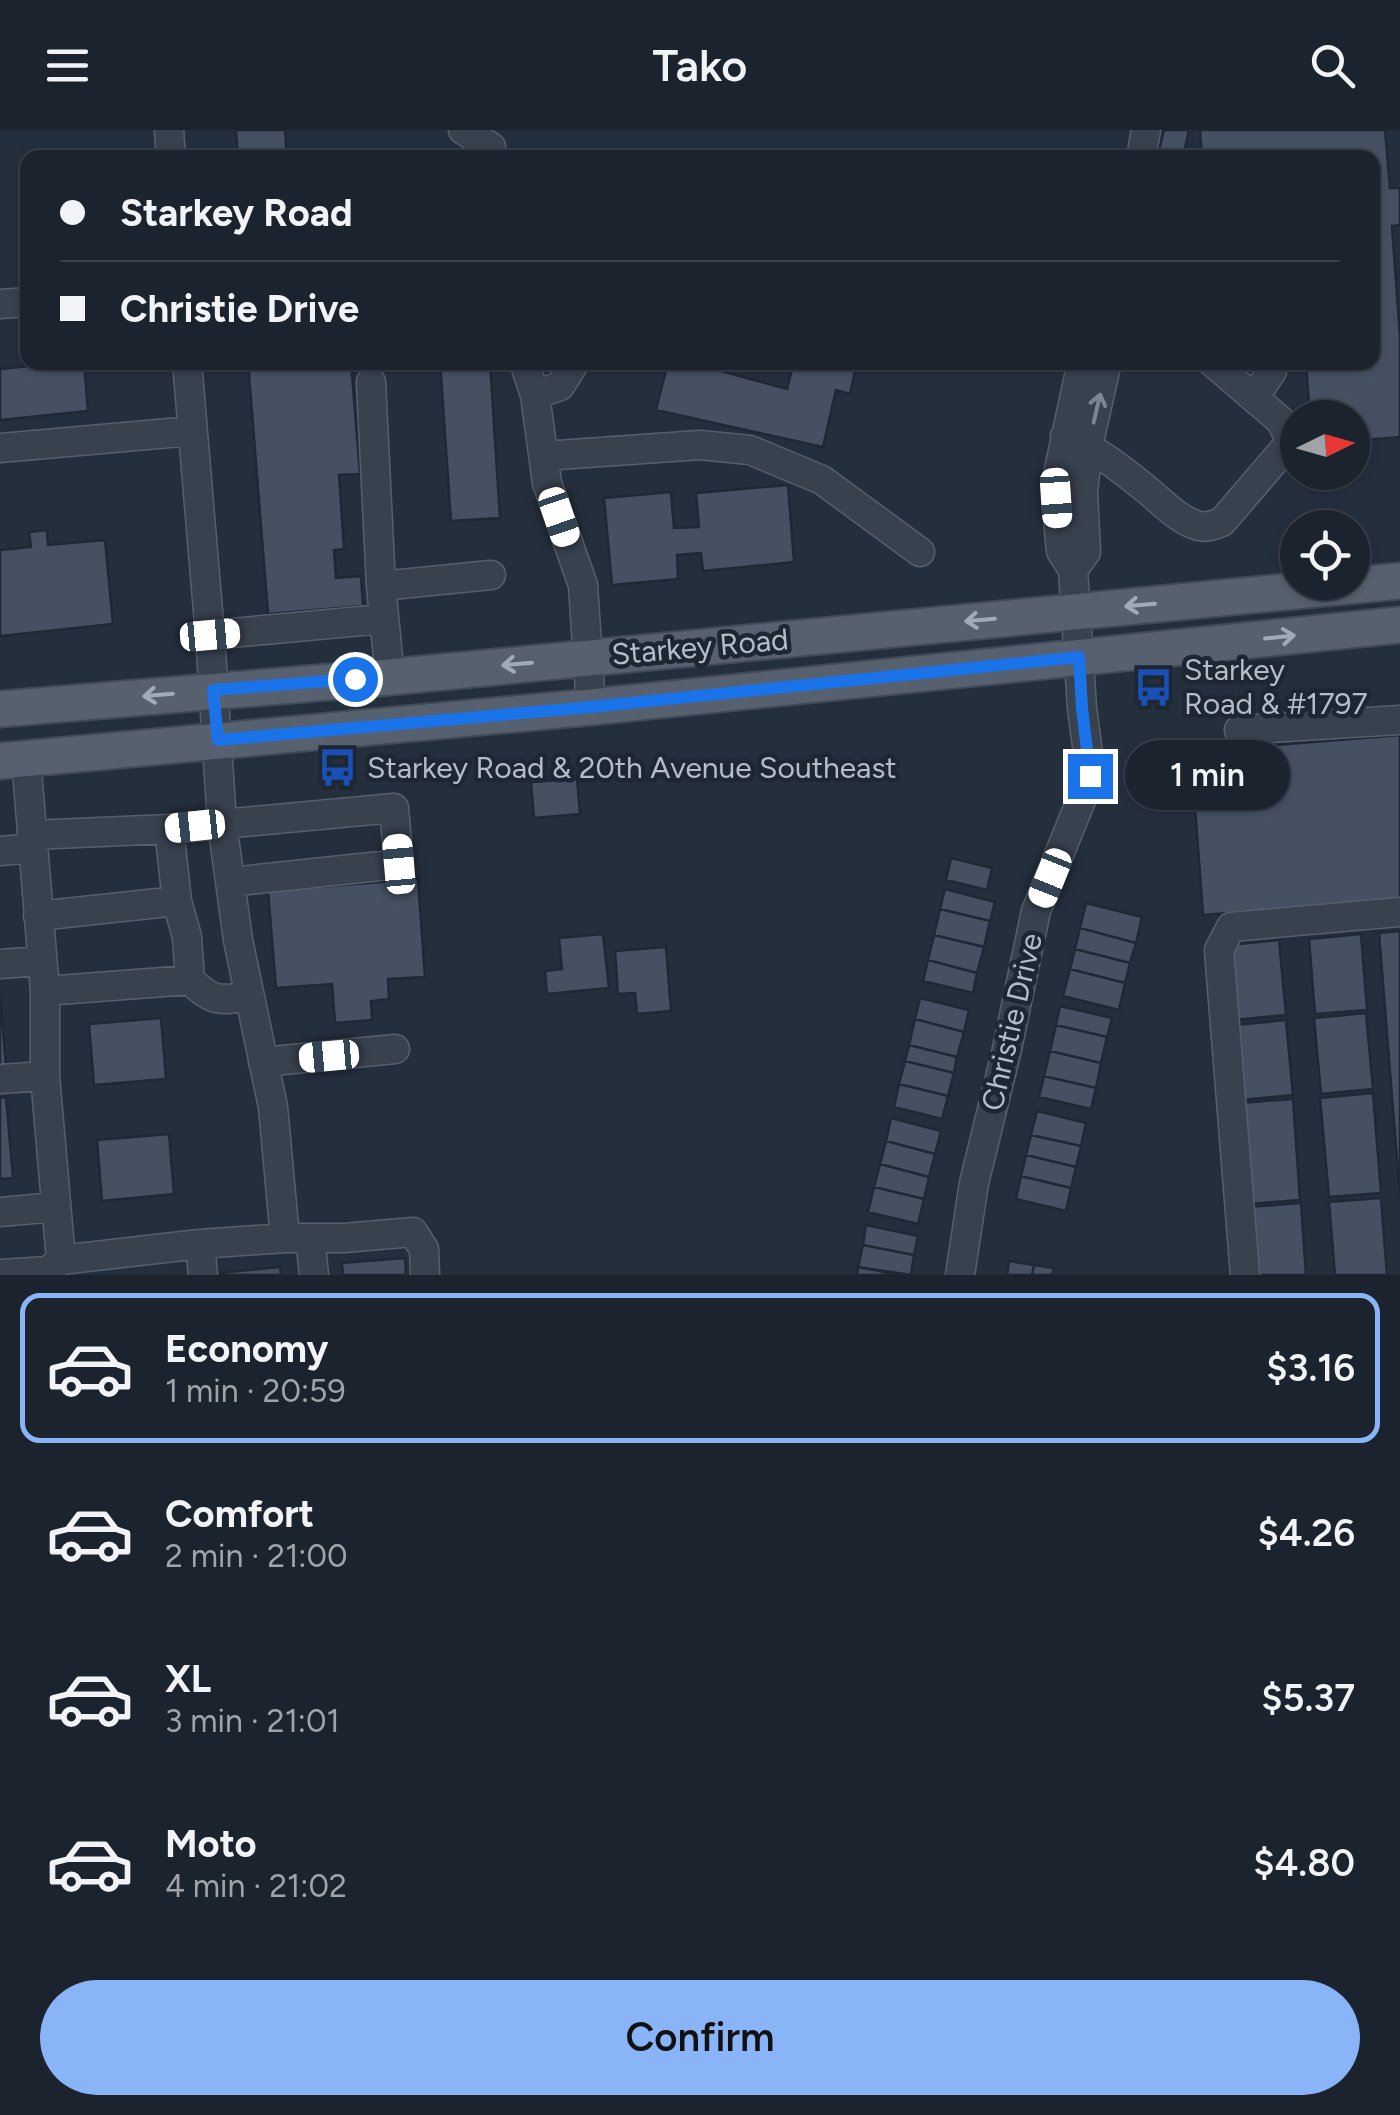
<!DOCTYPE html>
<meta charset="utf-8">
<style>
:root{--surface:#1b232e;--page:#242b36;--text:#f1f3f6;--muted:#a0a4aa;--line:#39404a;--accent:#8ab4f8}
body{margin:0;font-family:Figtree,sans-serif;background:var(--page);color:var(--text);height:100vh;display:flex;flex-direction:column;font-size:38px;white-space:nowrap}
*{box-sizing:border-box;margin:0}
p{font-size:32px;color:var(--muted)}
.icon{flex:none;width:55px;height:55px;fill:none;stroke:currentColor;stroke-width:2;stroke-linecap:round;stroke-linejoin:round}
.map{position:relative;height:1145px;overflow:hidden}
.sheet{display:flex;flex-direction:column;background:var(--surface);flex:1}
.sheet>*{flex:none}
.top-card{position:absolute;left:20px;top:20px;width:1360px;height:220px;border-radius:20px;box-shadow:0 2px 8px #0004,0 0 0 2px var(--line);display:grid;align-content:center;height:220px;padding:0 40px;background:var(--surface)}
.needle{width:65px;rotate:85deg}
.tools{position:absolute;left:1280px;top:270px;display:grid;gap:20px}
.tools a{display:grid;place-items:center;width:90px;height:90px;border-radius:50%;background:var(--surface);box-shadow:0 2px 8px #0004,0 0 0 2px var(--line);font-size:50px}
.end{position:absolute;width:45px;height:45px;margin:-22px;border:12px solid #1a73e8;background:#fff;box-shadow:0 0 0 5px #fff}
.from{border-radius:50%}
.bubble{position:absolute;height:70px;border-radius:35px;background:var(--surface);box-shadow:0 2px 8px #0004,0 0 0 2px var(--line);font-size:32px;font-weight:600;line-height:70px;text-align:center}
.car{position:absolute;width:30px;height:60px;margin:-30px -15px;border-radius:12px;box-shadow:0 0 8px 2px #0007;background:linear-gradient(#fff 24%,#345 0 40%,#fff 0 76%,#345 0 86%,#fff 0)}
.top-card b{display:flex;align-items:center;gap:35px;height:95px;font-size:38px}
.top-card b+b{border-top:2px solid var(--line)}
.top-card i{width:25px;height:25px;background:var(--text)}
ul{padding:18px 0 0;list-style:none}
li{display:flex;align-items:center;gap:30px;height:150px;margin:0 20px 15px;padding:0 20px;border:5px solid transparent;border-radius:20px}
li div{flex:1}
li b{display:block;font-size:38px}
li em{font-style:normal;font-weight:600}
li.selected{border-color:var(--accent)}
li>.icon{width:90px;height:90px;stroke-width:1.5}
.primary-button{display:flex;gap:20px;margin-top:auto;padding:20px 40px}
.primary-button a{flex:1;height:115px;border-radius:60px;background:var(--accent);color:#111;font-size:40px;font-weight:600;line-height:115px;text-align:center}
header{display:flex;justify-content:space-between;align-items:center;height:130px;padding:0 40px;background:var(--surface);font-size:45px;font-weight:600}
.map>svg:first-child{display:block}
</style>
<header><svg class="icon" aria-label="menu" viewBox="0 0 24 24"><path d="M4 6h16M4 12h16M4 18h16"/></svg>Tako<svg class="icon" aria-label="search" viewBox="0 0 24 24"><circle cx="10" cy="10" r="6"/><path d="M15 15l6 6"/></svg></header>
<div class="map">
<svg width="1400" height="1145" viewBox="0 0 1400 1145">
<rect width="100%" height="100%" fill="#242f3e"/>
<path fill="#455162" stroke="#1f2835" stroke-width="2.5" d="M 236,0 L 285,0 L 287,28 L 238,28 Z
M 1164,0 L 1189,0 L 1183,28 L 1157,28 Z
M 1200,0 L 1385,0 L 1390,58 L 1400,58 L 1400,95 L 1392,96 L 1400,207 L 1400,307 L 1352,311 L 1352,288 L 1310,288 L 1306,232 L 1372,232 L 1372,28 L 1202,28 Z
M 70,232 L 84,232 L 88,281 L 0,290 L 0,239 Z
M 248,232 L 279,232 L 279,236 L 351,232 L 360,344 L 339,345 L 344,419 L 334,420 L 336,448 L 361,446 L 363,476 L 268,484 Z
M 440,232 L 490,232 L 500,388 L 451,391 Z
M 668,232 L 688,232 L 787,259 L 794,232 L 857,232 L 850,264 L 836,260 L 823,317 L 656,280 Z
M 788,355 L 794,432 L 703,441 L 701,423 L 677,425 L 678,449 L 612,455 L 604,368 L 671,362 L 674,398 L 699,397 L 696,363 Z
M 47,400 L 48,415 L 105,410 L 113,494 L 0,506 L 0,420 L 31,417 L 29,402 Z
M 1400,605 L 1400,769 L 1203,785 L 1191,622 Z
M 577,649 L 580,684 L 534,688 L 531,652 Z
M 951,728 L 992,738 L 987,760 L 946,750 Z
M 418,749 L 425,847 L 388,849 L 389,869 L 371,871 L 372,890 L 335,893 L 332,854 L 276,858 L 268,761 Z
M 945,759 L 995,772 L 990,791 L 940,779 Z
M 1086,773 L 1142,787 L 1136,813 L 1080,798 Z
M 940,779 L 990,791 L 984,817 L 934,805 Z
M 1080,798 L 1136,813 L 1130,833 L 1075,819 Z
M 1400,801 L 1400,1067 L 1379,803 Z
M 603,804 L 609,858 L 547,864 L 545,841 L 562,839 L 559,808 Z
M 1361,804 L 1367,880 L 1315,884 L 1309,809 Z
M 934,805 L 984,817 L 977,843 L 928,830 Z
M 1279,810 L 1286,885 L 1234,890 L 1228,815 Z
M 666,817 L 671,881 L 637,884 L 635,863 L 618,864 L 615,821 Z
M 1075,819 L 1130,833 L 1125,853 L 1070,839 Z
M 928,830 L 977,843 L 973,863 L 923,851 Z
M 1070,839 L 1125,853 L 1119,880 L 1063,866 Z
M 0,864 L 6,936 L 0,937 Z
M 920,868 L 969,880 L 964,902 L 915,889 Z
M 1060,876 L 1112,888 L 1107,907 L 1056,895 Z
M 1366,883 L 1373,959 L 1321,964 L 1314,888 Z
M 161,888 L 166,949 L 94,955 L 89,894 Z
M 915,889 L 964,902 L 957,927 L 909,915 Z
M 1286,890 L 1293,965 L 1241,970 L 1235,895 Z
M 1056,895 L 1107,907 L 1101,933 L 1050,921 Z
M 909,915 L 957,927 L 954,943 L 905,931 Z
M 1050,921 L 1101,933 L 1096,958 L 1044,946 Z
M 905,931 L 954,943 L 948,966 L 899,954 Z
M 1044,946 L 1096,958 L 1091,979 L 1039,967 Z
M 899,954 L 948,966 L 942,989 L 894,977 Z
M 1373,963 L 1381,1063 L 1329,1067 L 1320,968 Z
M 6,967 L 13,1048 L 0,1049 L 0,968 Z
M 1293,969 L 1300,1070 L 1248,1074 L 1241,973 Z
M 1037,981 L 1086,993 L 1081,1016 L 1031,1005 Z
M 891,988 L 941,1001 L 935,1024 L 886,1011 Z
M 169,1004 L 174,1064 L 102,1071 L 97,1010 Z
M 1031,1005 L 1081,1016 L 1076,1037 L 1026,1025 Z
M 886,1011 L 935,1024 L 929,1047 L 880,1034 Z
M 1026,1025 L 1076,1037 L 1071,1058 L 1021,1046 Z
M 880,1034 L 929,1047 L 924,1069 L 874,1057 Z
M 1021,1046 L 1071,1058 L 1066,1081 L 1016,1069 Z
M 874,1057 L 924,1069 L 918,1094 L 868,1082 Z
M 1381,1068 L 1387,1145 L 1335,1145 L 1329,1072 Z
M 1301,1073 L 1306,1145 L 1254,1145 L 1249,1077 Z
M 866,1095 L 918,1106 L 914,1125 L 863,1115 Z
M 863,1115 L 914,1125 L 911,1145 L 858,1137 Z
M 405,1128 L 406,1145 L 343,1145 L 342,1133 Z
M 1009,1131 L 1034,1135 L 1032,1145 L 1007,1145 Z
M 1034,1135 L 1054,1138 L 1052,1145 L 1032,1145 Z
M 280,1137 L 281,1145 L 219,1145 L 219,1143 Z
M 858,1137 L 900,1145 L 857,1145 Z"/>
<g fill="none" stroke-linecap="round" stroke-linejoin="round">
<defs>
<path id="minor" d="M 169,0 L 171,28
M 463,0 L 491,17 L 492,28
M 1141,28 L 1146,0
M 0,174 L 28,172
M 187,232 L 210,505 L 222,693 L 238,810 L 273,977 L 285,1108
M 524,232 L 535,265
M 575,232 L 560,256 L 535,265 L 547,353 L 583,455 L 591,577
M 371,252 L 381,456
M 1254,268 L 1272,241 L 1273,232
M 1065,306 C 1096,319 1120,338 1146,359 C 1162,372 1178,390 1199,396 C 1207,398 1214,395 1222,392 L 1287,316 L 1288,306 L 1281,291 L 1212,232
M 0,318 L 192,301
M 544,326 L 700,315 L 750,320 L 822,350 L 920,422
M 1073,440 L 1086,422 L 1083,362 L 1088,316 L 1107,232
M 210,505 L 383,489
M 390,547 L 381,456 L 491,445
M 1239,600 L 1400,590
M 169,699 L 177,771 L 187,807 L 190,850 C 212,872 220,871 249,866
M 32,705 L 169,699 L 394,678 L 399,734 L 230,752
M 0,721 L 33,718
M 38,786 L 177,771
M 0,834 L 41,831
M 45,861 L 190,850
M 263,932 L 395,919
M 0,949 L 45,946
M 0,1082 L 55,1077
M 310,1108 L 314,1145
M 200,1114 L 203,1145
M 61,1130 L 200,1114 L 285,1108 L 344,1108 L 413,1102 L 424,1119 L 425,1145
M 0,1144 L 48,1141 L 61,1130 L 45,946 L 45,861 L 26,628
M 960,1145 L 974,1053 L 1007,919 L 1036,781 L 1091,646 L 1082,578 L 1073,440 L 1061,421 L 1056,368 L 1058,344 L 1082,232
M 1245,1145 L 1219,820 L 1231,797 L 1400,782"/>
<path id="major" d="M 0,579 L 390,547 L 1400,451
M 0,631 L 591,577 L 1400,495"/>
</defs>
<use href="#minor" stroke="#565f6c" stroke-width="31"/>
<use href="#major" stroke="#414a57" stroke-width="39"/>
<use href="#minor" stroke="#38414e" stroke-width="28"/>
<use href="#major" stroke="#56606e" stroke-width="35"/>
</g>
<defs><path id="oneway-shaft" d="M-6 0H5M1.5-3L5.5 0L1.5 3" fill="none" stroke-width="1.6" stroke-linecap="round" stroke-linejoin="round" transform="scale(2.5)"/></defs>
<use stroke="#7c8592" href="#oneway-shaft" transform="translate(1097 278) rotate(-77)"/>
<g stroke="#a1aab7">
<use href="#oneway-shaft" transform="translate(1140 475) rotate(175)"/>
<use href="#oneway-shaft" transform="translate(980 490) rotate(175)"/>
<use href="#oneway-shaft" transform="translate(1280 507) rotate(-6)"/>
<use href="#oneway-shaft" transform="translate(517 534) rotate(175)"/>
<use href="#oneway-shaft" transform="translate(158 565) rotate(175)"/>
</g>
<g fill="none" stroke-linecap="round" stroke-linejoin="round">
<path stroke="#1a73e8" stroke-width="12" d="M 355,549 L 213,560 L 218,610 L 591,577 L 1079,527 L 1082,578 L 1090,646"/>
</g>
<defs>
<symbol id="bus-bare" viewBox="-9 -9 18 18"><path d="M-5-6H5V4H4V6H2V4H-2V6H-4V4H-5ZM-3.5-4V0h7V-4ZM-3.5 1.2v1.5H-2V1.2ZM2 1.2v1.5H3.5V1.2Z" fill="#1a4fb4" stroke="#1d2633" stroke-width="2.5" paint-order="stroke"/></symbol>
</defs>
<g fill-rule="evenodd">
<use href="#bus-bare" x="1126" y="530" width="55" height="55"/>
<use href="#bus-bare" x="310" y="610" width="55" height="55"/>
</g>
<g text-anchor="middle" stroke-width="9" stroke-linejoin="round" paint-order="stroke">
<g font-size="30" fill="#b4bcc9" stroke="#1d2633">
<text transform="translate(700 517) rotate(-5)" y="10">Starkey Road</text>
<text transform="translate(1012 892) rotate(-77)" y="10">Christie Drive</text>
</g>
<g font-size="30" fill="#b4bcc9" stroke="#1d2633" text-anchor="start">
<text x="1184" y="550">Starkey<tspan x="1184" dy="34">Road &amp; #1797</tspan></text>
<text x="367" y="648">Starkey Road &amp; 20th Avenue Southeast</text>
</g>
</g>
</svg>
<div class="tools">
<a><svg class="needle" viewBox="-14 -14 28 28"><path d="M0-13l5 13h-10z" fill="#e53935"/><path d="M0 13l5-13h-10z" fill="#a0a4aa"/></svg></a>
<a><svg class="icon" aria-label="locate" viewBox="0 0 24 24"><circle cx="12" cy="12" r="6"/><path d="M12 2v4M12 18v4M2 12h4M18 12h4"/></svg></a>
</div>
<i class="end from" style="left:355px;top:549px"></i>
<i class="end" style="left:1090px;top:646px"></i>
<div class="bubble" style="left:1125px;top:610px;width:165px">1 min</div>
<i class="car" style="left:1056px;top:368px;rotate:176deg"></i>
<i class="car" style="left:559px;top:387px;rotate:161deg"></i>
<i class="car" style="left:210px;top:505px;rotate:85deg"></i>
<i class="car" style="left:195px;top:696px;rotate:264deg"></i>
<i class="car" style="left:399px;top:734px;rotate:355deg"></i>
<i class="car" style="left:1050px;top:748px;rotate:202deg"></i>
<i class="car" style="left:329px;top:926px;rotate:265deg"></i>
<div class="top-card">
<b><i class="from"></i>Starkey Road</b>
<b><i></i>Christie Drive</b>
</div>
</div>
<section class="sheet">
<ul>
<li class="selected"><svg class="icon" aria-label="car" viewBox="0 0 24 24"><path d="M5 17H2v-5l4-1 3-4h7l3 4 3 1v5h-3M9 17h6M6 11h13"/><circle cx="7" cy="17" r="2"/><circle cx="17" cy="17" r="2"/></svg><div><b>Economy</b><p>1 min · 20:59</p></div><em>$3.16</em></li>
<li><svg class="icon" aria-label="car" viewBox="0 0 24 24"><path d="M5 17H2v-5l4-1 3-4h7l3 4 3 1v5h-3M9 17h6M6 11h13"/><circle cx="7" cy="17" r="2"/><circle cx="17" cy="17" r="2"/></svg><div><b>Comfort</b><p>2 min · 21:00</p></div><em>$4.26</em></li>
<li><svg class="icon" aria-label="car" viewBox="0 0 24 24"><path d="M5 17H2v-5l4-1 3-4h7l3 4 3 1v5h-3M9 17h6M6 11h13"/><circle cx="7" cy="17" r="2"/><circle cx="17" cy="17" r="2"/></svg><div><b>XL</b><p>3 min · 21:01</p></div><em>$5.37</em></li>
<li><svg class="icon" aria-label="car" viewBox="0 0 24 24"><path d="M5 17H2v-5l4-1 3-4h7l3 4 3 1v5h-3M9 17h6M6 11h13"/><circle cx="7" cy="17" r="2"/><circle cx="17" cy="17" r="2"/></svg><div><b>Moto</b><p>4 min · 21:02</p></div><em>$4.80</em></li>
</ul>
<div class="primary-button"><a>Confirm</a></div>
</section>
